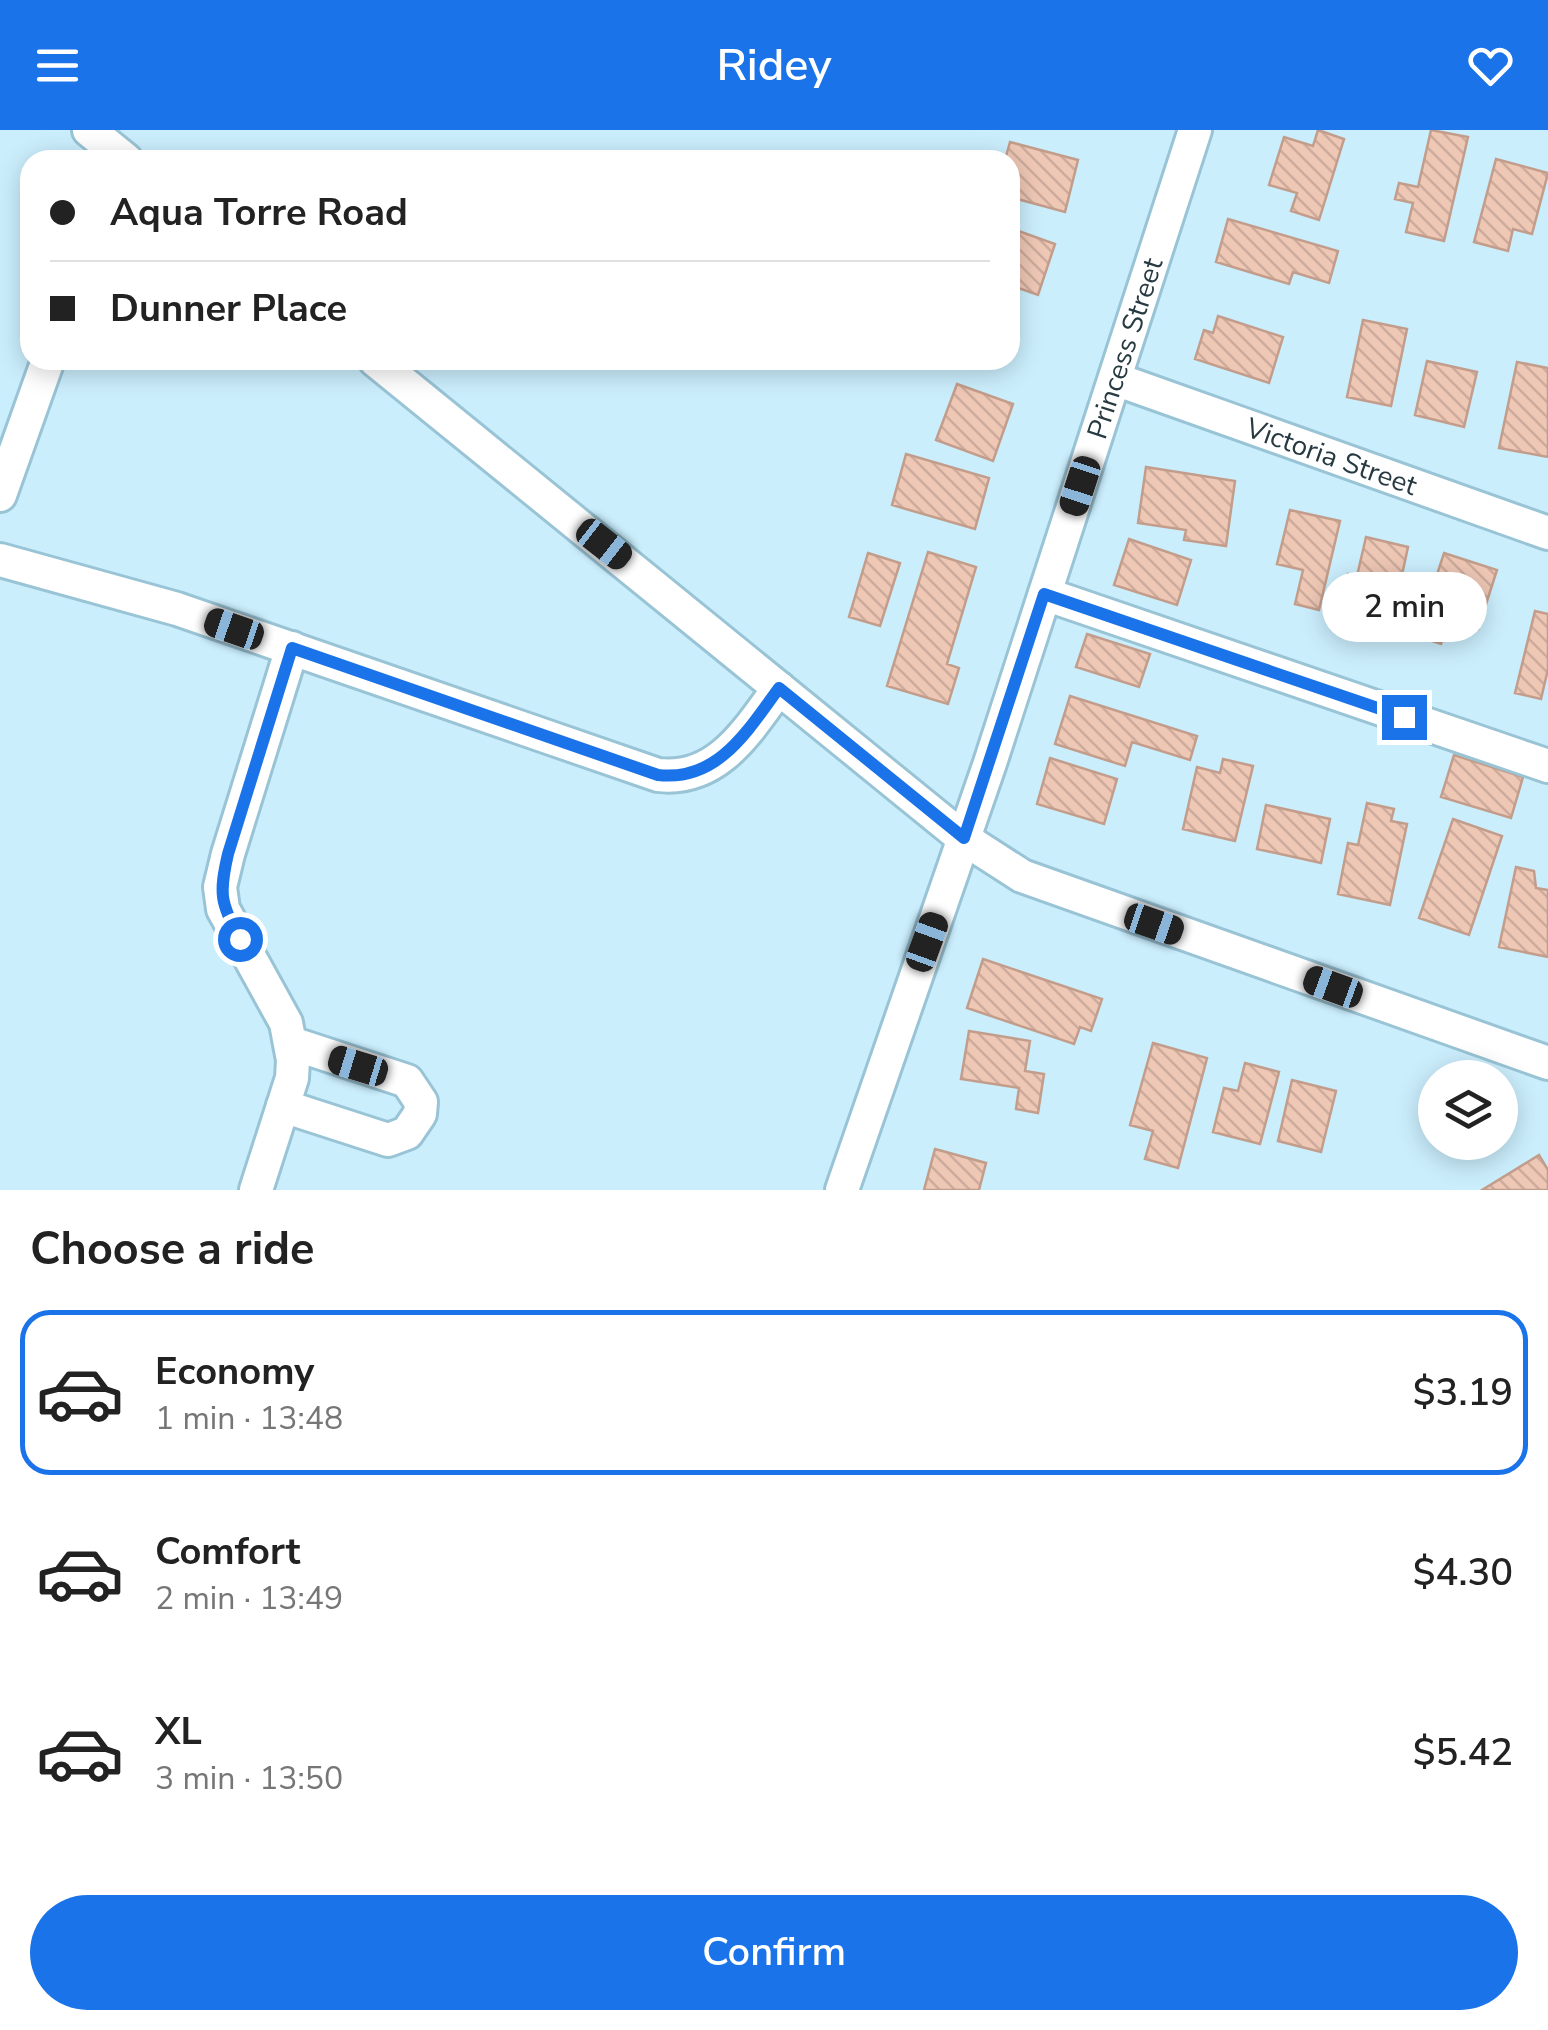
<!DOCTYPE html>
<meta charset="utf-8">
<style>
:root{--surface:#fff;--page:#f2f2f2;--text:#222;--muted:#767676;--line:#e0e0e0;--accent:#1a73e8}
body{margin:0;font-family:"Nunito Sans",sans-serif;background:var(--page);color:var(--text);height:100vh;display:flex;flex-direction:column;font-size:38px;white-space:nowrap}
*{box-sizing:border-box;margin:0}
p{font-size:32px;color:var(--muted)}
.icon{flex:none;width:55px;height:55px;fill:none;stroke:currentColor;stroke-width:2;stroke-linecap:round;stroke-linejoin:round}
.map{position:relative;height:1060px;overflow:hidden}
.sheet{display:flex;flex-direction:column;background:var(--surface);flex:1}
.sheet>*{flex:none}
.top-card{position:absolute;left:20px;top:20px;width:1000px;height:220px;border-radius:30px;box-shadow:0 5px 25px #0003;display:grid;align-content:center;height:220px;padding:0 30px;background:var(--surface)}
.controls{position:absolute;left:1418px;top:930px;display:grid;gap:20px}
.controls a{display:grid;place-items:center;width:100px;height:100px;border-radius:50%;background:var(--surface);box-shadow:0 5px 25px #0003;font-size:50px}
.end{position:absolute;width:45px;height:45px;margin:-22px;border:12px solid #1a73e8;background:#fff;box-shadow:0 0 0 5px #fff}
.from{border-radius:50%}
.bubble{position:absolute;height:70px;border-radius:35px;background:var(--surface);box-shadow:0 5px 25px #0003;font-size:32px;font-weight:600;line-height:70px;text-align:center}
.car{position:absolute;width:30px;height:60px;margin:-30px -15px;border-radius:12px;box-shadow:0 0 8px 2px #0007;background:linear-gradient(#222 24%,#8ab4d8 0 40%,#222 0 76%,#8ab4d8 0 86%,#222 0)}
.top-card b{display:flex;align-items:center;gap:35px;height:95px;font-size:38px}
.top-card b+b{border-top:2px solid var(--line)}
.top-card i{width:25px;height:25px;background:var(--text)}
ul{padding:0;list-style:none}
li{display:flex;align-items:center;gap:30px;height:165px;margin:0 20px 15px;padding:0 10px;border:5px solid transparent;border-radius:30px}
li div{flex:1}
li b{display:block;font-size:38px}
li em{font-style:normal;font-weight:600}
li.selected{border-color:var(--accent)}
li>.icon{width:90px;height:90px;stroke-width:1.5}
h2{padding:0 30px;font-size:45px;line-height:120px}
.cta{display:flex;gap:20px;margin-top:auto;padding:20px 30px}
.cta a{flex:1;height:115px;border-radius:60px;background:var(--accent);color:#fff;font-size:40px;font-weight:600;line-height:115px;text-align:center}
header{display:flex;justify-content:space-between;align-items:center;height:130px;padding:0 30px;background:var(--accent);color:#fff;font-size:45px;font-weight:600}
.map>svg:first-child{display:block}
</style>
<header><svg class="icon" aria-label="menu" viewBox="0 0 24 24"><path d="M4 6h16M4 12h16M4 18h16"/></svg>Ridey<svg class="icon" aria-label="heart" viewBox="0 0 24 24"><path d="M12 20l-8-8c-3-5 5-10 8-4 3-6 11-1 8 4z"/></svg></header>
<div class="map">
<svg width="1548" height="1060" viewBox="0 0 1548 1060">
<defs>
<pattern id="building-back-hatch" width="6" height="6" patternUnits="userSpaceOnUse" patternTransform="scale(2.5)"><rect width="6" height="6" fill="#efc7b5"/><path d="M-1 5l2 2M0 0l6 6M5-1l2 2" fill="none" stroke="#cdac9d"/></pattern>
</defs>
<rect width="100%" height="100%" fill="#cbeefd"/>
<path fill="url(#building-back-hatch)" stroke="#c39d8b" stroke-width="2.5" d="M 1318,0 L 1344,9 L 1319,90 L 1291,81 L 1297,63 L 1269,55 L 1284,7 L 1313,16 Z
M 1431,0 L 1468,7 L 1444,111 L 1406,102 L 1413,73 L 1395,69 L 1399,53 L 1418,57 Z
M 1010,12 L 1078,30 L 1065,82 L 1010,67 L 1010,30 L 1005,30 Z
M 1496,29 L 1548,43 L 1532,104 L 1513,99 L 1508,121 L 1474,112 Z
M 1228,89 L 1338,121 L 1329,153 L 1293,142 L 1289,154 L 1216,132 Z
M 1010,98 L 1055,114 L 1038,165 L 1010,155 Z
M 1218,186 L 1283,207 L 1269,253 L 1195,229 L 1204,200 L 1213,203 Z
M 1363,190 L 1407,199 L 1391,276 L 1347,267 Z
M 1010,193 L 1018,196 L 1010,216 Z
M 1427,231 L 1477,242 L 1464,297 L 1415,285 Z
M 1517,232 L 1548,238 L 1548,327 L 1499,318 Z
M 957,254 L 1013,274 L 993,331 L 936,310 Z
M 906,324 L 989,348 L 975,399 L 892,375 Z
M 1146,337 L 1235,351 L 1226,416 L 1184,410 L 1186,400 L 1138,393 Z
M 1290,380 L 1340,391 L 1319,480 L 1295,474 L 1303,440 L 1277,434 Z
M 1366,407 L 1408,417 L 1392,491 L 1340,480 L 1348,444 L 1357,446 Z
M 1129,409 L 1191,430 L 1177,475 L 1114,455 Z
M 928,422 L 976,437 L 947,534 L 959,538 L 948,574 L 887,556 Z
M 868,423 L 900,433 L 880,496 L 849,487 Z
M 1444,423 L 1497,440 L 1478,499 L 1449,489 L 1441,514 L 1417,506 Z
M 1535,481 L 1548,484 L 1548,539 L 1541,569 L 1515,563 Z
M 1087,504 L 1150,524 L 1139,557 L 1076,537 Z
M 1070,566 L 1197,606 L 1190,630 L 1132,612 L 1125,636 L 1055,614 Z
M 1454,625 L 1523,647 L 1511,688 L 1441,667 Z
M 1050,628 L 1117,649 L 1104,694 L 1037,674 Z
M 1223,629 L 1253,636 L 1235,711 L 1183,699 L 1197,637 L 1220,643 Z
M 1367,673 L 1394,679 L 1391,691 L 1407,694 L 1390,775 L 1338,764 L 1348,713 L 1358,715 Z
M 1266,675 L 1330,689 L 1321,733 L 1257,719 Z
M 1453,689 L 1502,706 L 1469,805 L 1419,788 Z
M 1516,737 L 1534,741 L 1536,758 L 1548,760 L 1548,827 L 1499,817 Z
M 983,829 L 1102,869 L 1091,901 L 1080,897 L 1074,914 L 967,878 Z
M 969,901 L 1030,911 L 1025,941 L 1044,944 L 1038,983 L 1016,979 L 1019,958 L 961,949 Z
M 1153,913 L 1207,928 L 1178,1038 L 1145,1029 L 1153,1001 L 1130,995 Z
M 1245,933 L 1279,942 L 1260,1014 L 1213,1002 L 1224,958 L 1238,961 Z
M 1292,950 L 1336,961 L 1321,1022 L 1278,1011 Z
M 935,1019 L 986,1033 L 979,1060 L 924,1060 Z
M 1539,1025 L 1548,1040 L 1548,1060 L 1482,1060 Z"/>
<g fill="none" stroke-linecap="round" stroke-linejoin="round">
<defs>
<g id="minor">
<path d="M 89,0 L 126,30"/>
<path d="M 375,230 L 963,708 L 1022,746 L 1548,933"/>
<path id="s1" d="M 1115,249 L 1548,403"/>
<path d="M 0,365 L 48,230"/>
<path d="M 0,430 L 177,479 L 658,645 C 718,652 748,600 779,558"/>
<path d="M 1045,464 L 1548,636"/>
<path d="M 283,976 L 388,1010 L 407,1003 L 420,984 L 421,972 L 407,951 L 291,913"/>
<path d="M 256,1060 L 292,948 L 293,930 L 286,893 L 223,779 L 220,757 L 228,724 L 292,518"/>
<path id="s2" d="M 842,1060 L 990,633 L 1195,0"/>
</g>
</defs>
<use href="#minor" stroke="#99c4d6" stroke-width="38"/>
<use href="#minor" stroke="#fff" stroke-width="32"/>
</g>
<g fill="none" stroke-linecap="round" stroke-linejoin="round">
<path stroke="#1a73e8" stroke-width="12" d="M 240,809 C 220,773 219,763 228,724 L 292,518 L 658,645 C 718,652 748,600 779,558 L 964,708 L 1044,464 L 1404,587"/>
</g>
<g text-anchor="middle" stroke-width="8" stroke-linejoin="round" paint-order="stroke">
<g font-size="28" fill="#283a41" stroke="#fff">
<text dy="10" stroke="none"><textPath href="#s2" startOffset="888">Princess Street</textPath></text>
<text dy="10" stroke="none"><textPath href="#s1" startOffset="230">Victoria Street</textPath></text>
</g>
</g>
</svg>
<div class="controls">
<a><svg class="icon" aria-label="layers" viewBox="0 0 24 24"><path d="M12 4l9 5-9 5-9-5zM3 14l9 5 9-5"/></svg></a>
</div>
<i class="end from" style="left:240px;top:809px"></i>
<i class="end" style="left:1404px;top:587px"></i>
<div class="bubble" style="left:1322px;top:442px;width:165px">2 min</div>
<i class="car" style="left:1080px;top:356px;rotate:198deg"></i>
<i class="car" style="left:604px;top:414px;rotate:128deg"></i>
<i class="car" style="left:234px;top:499px;rotate:289deg"></i>
<i class="car" style="left:1154px;top:794px;rotate:109deg"></i>
<i class="car" style="left:927px;top:812px;rotate:20deg"></i>
<i class="car" style="left:1333px;top:857px;rotate:290deg"></i>
<i class="car" style="left:358px;top:936px;rotate:287deg"></i>
<div class="top-card">
<b><i class="from"></i>Aqua Torre Road</b>
<b><i></i>Dunner Place</b>
</div>
</div>
<section class="sheet">
<h2>Choose a ride</h2>
<ul>
<li class="selected"><svg class="icon" aria-label="car" viewBox="0 0 24 24"><path d="M5 17H2v-5l4-1 3-4h7l3 4 3 1v5h-3M9 17h6M6 11h13"/><circle cx="7" cy="17" r="2"/><circle cx="17" cy="17" r="2"/></svg><div><b>Economy</b><p>1 min · 13:48</p></div><em>$3.19</em></li>
<li><svg class="icon" aria-label="car" viewBox="0 0 24 24"><path d="M5 17H2v-5l4-1 3-4h7l3 4 3 1v5h-3M9 17h6M6 11h13"/><circle cx="7" cy="17" r="2"/><circle cx="17" cy="17" r="2"/></svg><div><b>Comfort</b><p>2 min · 13:49</p></div><em>$4.30</em></li>
<li><svg class="icon" aria-label="car" viewBox="0 0 24 24"><path d="M5 17H2v-5l4-1 3-4h7l3 4 3 1v5h-3M9 17h6M6 11h13"/><circle cx="7" cy="17" r="2"/><circle cx="17" cy="17" r="2"/></svg><div><b>XL</b><p>3 min · 13:50</p></div><em>$5.42</em></li>
</ul>
<div class="cta"><a>Confirm</a></div>
</section>
